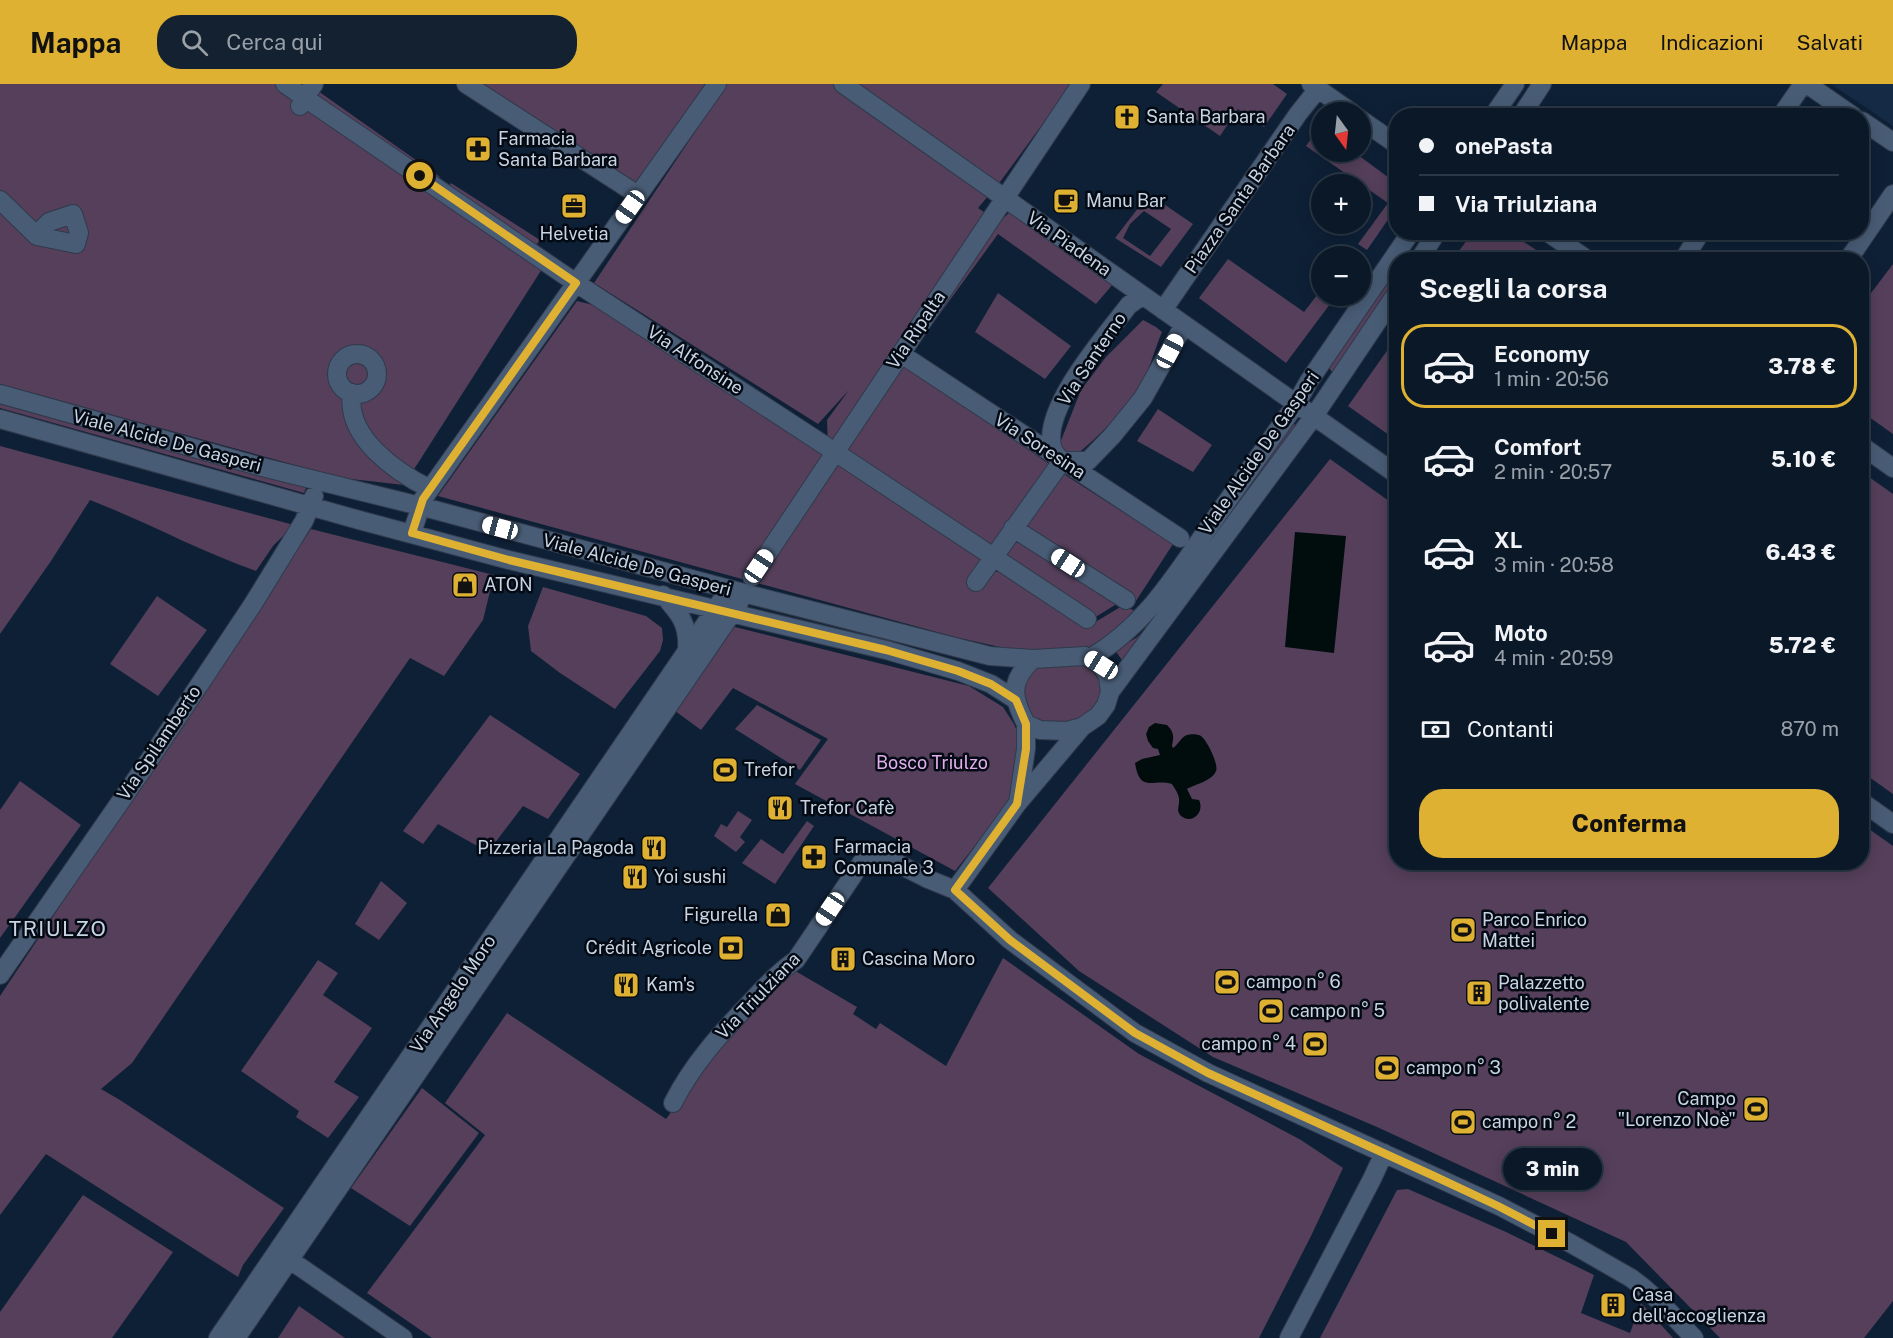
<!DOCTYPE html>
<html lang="it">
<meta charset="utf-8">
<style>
:root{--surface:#0a1828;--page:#132130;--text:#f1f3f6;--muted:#99a0a8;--line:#2a3745;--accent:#deb133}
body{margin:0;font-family:"Public Sans",sans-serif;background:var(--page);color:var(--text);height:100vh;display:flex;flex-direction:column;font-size:22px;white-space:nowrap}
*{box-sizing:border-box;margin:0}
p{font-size:20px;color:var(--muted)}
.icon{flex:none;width:33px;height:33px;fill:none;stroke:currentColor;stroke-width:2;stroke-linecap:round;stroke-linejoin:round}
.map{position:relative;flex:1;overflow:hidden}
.details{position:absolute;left:1389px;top:168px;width:480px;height:618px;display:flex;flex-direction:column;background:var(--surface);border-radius:24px;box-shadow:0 3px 15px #0003,0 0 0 2px var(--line)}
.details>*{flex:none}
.banner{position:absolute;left:1389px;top:24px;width:480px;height:132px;border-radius:24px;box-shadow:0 3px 15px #0003,0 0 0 2px var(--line);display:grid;align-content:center;height:132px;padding:0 30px;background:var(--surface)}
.needle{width:39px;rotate:165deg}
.fabs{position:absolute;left:1311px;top:18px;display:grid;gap:12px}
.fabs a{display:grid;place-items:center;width:60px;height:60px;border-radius:50%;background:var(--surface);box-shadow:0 3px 15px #0003,0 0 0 2px var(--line);font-size:30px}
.end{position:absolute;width:27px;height:27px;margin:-14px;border:8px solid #deb133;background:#111;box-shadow:0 0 0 3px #111}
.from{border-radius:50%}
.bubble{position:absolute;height:42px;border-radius:21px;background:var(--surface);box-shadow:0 3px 15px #0003,0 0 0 2px var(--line);font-size:20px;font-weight:800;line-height:42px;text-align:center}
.car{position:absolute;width:18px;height:36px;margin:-18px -9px;border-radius:8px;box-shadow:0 0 4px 2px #0007;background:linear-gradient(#fff 24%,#345 0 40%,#fff 0 76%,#345 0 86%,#fff 0)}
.banner b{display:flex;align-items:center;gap:21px;height:57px;font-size:22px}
.banner b+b{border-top:2px solid var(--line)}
.banner i{width:15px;height:15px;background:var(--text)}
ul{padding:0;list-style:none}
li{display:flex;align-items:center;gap:18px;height:84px;margin:0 12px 9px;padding:0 18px;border:3px solid transparent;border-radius:24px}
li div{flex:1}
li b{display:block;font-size:22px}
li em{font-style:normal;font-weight:800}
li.active{border-color:var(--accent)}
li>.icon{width:54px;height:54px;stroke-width:1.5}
h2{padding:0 30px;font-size:27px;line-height:72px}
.pay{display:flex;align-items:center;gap:15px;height:66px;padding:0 30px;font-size:22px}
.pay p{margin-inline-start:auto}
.action{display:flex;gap:12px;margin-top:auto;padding:12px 30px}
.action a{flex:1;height:69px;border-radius:24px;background:var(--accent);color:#111;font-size:24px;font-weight:800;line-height:69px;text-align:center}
header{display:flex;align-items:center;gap:36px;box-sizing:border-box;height:84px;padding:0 30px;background:var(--accent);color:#111}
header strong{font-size:28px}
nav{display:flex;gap:33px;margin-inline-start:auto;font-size:21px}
.search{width:420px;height:54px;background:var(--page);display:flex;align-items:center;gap:15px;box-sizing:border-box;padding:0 21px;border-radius:24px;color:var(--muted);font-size:22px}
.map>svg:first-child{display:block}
</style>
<header>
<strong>Mappa</strong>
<div class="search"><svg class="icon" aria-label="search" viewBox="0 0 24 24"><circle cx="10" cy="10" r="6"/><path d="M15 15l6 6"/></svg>Cerca qui</div>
<nav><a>Mappa</a><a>Indicazioni</a><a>Salvati</a></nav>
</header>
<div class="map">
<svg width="1893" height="1254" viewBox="0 0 1893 1254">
<rect width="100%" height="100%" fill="#0e2036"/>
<path fill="#152a45" d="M 1831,0 L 1893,0 L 1893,42 L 1868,25 Z"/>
<path fill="#553f5a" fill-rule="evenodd" d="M 0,0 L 277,0 L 542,185 L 404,401 L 342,394 L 0,300 Z
M 476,0 L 705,0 L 634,104 Z
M 727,0 L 1072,0 L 1000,98 L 978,124 L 999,138 L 1011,127 L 1113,200 L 1096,220 L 998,150 L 904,279 L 1052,382 L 975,485 L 1007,489 L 1045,518 L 1087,543 L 1122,522 L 1142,529 L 1089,569 L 1027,569 L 955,553 L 438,412 L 577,217 L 597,222 L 828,362 L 827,336 L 849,306 L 818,340 L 594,199 Z
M 1163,0 L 1273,0 L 1287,10 L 1264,43 L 1238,25 L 1220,52 L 1156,8 Z
M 318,7 L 440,93 L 437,95 L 315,9 Z
M 1320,42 L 1321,43 L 1322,68 L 1354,68 L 1396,99 L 1396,124 L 1367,166 L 1358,160 L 1388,119 L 1306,62 Z
M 451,99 L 540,156 L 536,161 L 448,104 Z
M 1149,110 L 1193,140 L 1161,183 L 1115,154 ZM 1144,127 L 1171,145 L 1150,172 L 1123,154 L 1130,140 Z
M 1473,148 L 1510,149 L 1550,175 L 1453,175 Z
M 1228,175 L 1304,228 L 1321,206 L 1322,212 L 1336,212 L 1286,279 L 1199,214 Z
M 1893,180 L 1893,350 L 1862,328 L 1862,221 Z
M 1396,186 L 1396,198 L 1334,287 L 1331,287 L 1329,283 Z
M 998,209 L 1071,262 L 1045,295 L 975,248 Z
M 1143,236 L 1156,243 L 1162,248 C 1156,262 1152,278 1145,292 C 1129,324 1101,350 1074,373 L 1058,364 L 1081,306 L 1106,273 Z
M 1396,254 L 1396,356 L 1348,322 Z
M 0,315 L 308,399 L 304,409 L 0,324 Z
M 1158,325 L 1212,361 L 1193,388 L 1137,357 Z
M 1291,339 L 1298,342 L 1126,582 L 1115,566 L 1136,554 L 1147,544 Z
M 0,362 L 294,441 L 273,462 L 256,487 C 199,467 147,438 90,416 L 51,477 L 0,550 Z
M 1330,375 L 1396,422 L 1396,778 L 1862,778 L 1862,740 L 1893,762 L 1893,1217 L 1864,1254 L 1720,1254 L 1626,1158 L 1377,1043 L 1213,973 L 1079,887 L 988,804 Z
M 1862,388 L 1893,410 L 1893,710 L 1862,688 Z
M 1062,389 L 1173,460 L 1134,520 L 1115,521 L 1094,534 L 1002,472 Z
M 311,445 L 494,491 L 483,536 L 444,592 L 410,574 L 132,979 L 101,1005 L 120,1016 L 284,1124 L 243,1181 L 238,1193 L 46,1070 L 0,1131 L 0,912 Z
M 543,503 L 646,532 L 662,544 L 663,556 L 660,567 L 615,625 L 560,589 L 531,567 L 528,542 Z
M 157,512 L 207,546 L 158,612 L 110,580 Z
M 731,542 L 969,602 L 1003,623 L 1014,640 L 1020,655 L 1011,716 L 955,787 L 795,700 L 828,655 L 733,604 L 701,646 L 671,624 Z
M 1073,579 C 1077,580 1083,580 1087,581 C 1093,583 1097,588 1099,594 C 1109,615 1088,636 1067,639 C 1063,640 1058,639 1053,639 C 1049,639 1044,639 1040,637 C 1024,631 1017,603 1029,590 C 1038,579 1060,581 1073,579 Z
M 757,621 L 821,656 L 800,686 L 735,645 Z
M 490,631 L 580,690 L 548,735 L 523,722 L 488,768 L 438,740 L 423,760 L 403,747 Z
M 20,697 L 81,741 L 0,854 L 0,726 Z
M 738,727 L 752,736 L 740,753 L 745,758 L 736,768 L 714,752 L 721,740 L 727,743 Z
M 807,737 L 814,742 L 775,800 L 742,779 L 761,755 L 783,770 Z
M 381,797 L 407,819 L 379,856 L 355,840 Z
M 1003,874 L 1139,970 L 1301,1056 L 1343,1084 L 1311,1152 L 1259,1254 L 432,1254 L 367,1209 L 485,1051 L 445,1019 L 507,929 L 666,1035 L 730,950 L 792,885 L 857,923 L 853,930 L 876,945 L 880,939 L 946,982 Z
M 318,876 L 338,889 L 323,911 L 372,944 L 334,998 L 359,1013 L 328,1054 L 296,1033 L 299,1027 L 241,987 Z
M 422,1004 L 479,1049 L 410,1142 L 351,1104 Z
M 1408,1105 L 1506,1148 L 1594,1191 L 1581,1229 L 1630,1249 L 1641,1219 L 1673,1254 L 1320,1254 L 1397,1106 Z
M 83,1111 L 173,1168 L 112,1254 L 0,1254 L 0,1228 Z
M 299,1222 L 345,1254 L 278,1254 Z"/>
<path fill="#000d0c" d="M 1295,448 L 1346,452 L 1334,569 L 1285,563 Z
M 1155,639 L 1167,641 C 1174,648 1174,652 1172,662 L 1173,664 C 1178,661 1181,653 1187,651 C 1191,650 1198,650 1201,652 C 1207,656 1219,681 1216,687 C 1212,697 1196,700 1187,705 L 1192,715 L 1199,716 C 1205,728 1192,741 1181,732 C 1176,727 1179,723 1179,718 C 1180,711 1175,705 1172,700 C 1153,694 1140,710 1135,679 L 1142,675 L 1160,671 L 1158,665 L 1153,664 L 1148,657 L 1146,650 L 1149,643 Z"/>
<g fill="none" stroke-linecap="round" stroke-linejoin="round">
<defs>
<path id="minor" d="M 285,0 L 305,14 L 300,22
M 314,0 L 305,14 L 576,199 L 835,368 L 1087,535
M 466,0 L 638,111
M 843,0 L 1396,390
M 1311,0 L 1351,28
M 1807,0 L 1853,32
M 1493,32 L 1515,0
M 1521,32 L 1542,0
M 1781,32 L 1803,0
M 1360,35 L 1396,60
M 1862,37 L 1893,58
M 0,116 L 37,152 L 76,160 L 79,149 L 73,130 L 49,138 L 36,151
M 1547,148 L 1588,176
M 1419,176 L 1437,148
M 1683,176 L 1701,148
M 1848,176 L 1893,110
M 1142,212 L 1129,221 C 1106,251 1043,323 1052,362 C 1053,368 1058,373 1062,377 L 1088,377 L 1113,351 L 1143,314 L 1184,241
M 1163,226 L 1298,30 L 1318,5
M 901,270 L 1180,454
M337 290a20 20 0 1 1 40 0a20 20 0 1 1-40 0Z
M 352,309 C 345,353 396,388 430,405
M 0,310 L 262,383 L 420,422 L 751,511 L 990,572 L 1033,575 L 1085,572 L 1101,581 L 1108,593 L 1110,608 L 1106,621 L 1098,632 L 1082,643 L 1067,647 L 1040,646 L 1026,640 C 1012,613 1009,597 1033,575
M 0,335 L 359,436 L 509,476 L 886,566 L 958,587 L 991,600 L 1016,616
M 1862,362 L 1893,384
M 1013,444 L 1126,516
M 412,449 L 423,415 L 717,0
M 752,493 L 1081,0
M 976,498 L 1062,377
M 663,511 C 680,530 689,540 687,567
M 1090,574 C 1144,543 1174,493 1209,443 C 1238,402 1267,361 1296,320 L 1309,297 L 1411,148
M 1110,608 L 1314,332 L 1396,210
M 1862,718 L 1893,740
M 1018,719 L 1026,665 L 1026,640
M 955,806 L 1017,720 L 1082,643
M 0,891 L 150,675 L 253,520 L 304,437 L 314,412
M 673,1019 C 692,981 720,950 749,920 C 764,903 778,888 796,876 L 864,775 L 872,769 L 877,769 L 928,795 L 955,806 L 1010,856 L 1135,949 L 1208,989 L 1499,1122 L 1570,1159 L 1631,1194 L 1644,1204 L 1659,1217 L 1694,1254
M 290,1176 L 403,1254
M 218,1254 L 721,517
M 236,1254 L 739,519
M 1289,1254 L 1372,1095 L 1384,1069"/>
</defs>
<use href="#minor" stroke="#303a4c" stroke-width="20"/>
<use href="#minor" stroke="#485c75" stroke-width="18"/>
</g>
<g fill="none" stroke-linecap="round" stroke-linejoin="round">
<path stroke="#deb133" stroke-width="8" d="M 420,92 L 576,199 L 423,415 L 412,449 L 509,476 L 886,566 L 958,587 L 991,600 L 1016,616 L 1026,640 L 1026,665 L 1017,720 L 955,806 L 1010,856 L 1135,949 L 1208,989 L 1434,1092 L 1498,1122 L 1552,1150"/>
</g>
<defs>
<symbol id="church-square" viewBox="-11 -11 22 22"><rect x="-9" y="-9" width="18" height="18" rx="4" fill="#deb133" stroke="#040a13"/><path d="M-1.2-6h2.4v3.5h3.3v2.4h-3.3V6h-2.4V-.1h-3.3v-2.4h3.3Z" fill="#111"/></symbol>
<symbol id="pharmacy-square" viewBox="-11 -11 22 22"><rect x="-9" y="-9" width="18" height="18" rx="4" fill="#deb133" stroke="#040a13"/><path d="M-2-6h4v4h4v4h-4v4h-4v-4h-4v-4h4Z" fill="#111"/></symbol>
<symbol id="cafe-square" viewBox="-11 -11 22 22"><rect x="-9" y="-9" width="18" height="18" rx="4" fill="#deb133" stroke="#040a13"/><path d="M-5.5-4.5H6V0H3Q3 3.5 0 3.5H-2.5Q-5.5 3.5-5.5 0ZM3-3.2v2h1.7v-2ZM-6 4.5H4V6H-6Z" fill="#111"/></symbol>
<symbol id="office-square" viewBox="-11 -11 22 22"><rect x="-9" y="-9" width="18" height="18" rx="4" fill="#deb133" stroke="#040a13"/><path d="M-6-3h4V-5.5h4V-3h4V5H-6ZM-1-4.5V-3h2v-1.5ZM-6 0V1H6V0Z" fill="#111"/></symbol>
<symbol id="shop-square" viewBox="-11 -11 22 22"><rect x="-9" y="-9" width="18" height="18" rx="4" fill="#deb133" stroke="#040a13"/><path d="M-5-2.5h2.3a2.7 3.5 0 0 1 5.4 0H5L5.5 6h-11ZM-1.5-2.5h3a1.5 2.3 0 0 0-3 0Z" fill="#111"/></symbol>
<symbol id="stadium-square" viewBox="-11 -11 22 22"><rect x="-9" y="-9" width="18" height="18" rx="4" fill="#deb133" stroke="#040a13"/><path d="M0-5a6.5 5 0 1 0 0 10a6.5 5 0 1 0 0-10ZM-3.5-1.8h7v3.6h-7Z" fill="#111"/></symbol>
<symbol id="restaurant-square" viewBox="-11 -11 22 22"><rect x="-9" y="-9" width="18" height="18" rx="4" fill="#deb133" stroke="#040a13"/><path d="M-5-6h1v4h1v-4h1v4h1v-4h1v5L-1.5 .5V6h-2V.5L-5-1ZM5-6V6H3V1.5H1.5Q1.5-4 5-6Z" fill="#111"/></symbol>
<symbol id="bank-square" viewBox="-11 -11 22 22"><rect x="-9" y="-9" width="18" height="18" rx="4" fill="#deb133" stroke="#040a13"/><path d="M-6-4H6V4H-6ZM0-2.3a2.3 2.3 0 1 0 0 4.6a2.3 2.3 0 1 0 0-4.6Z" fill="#111"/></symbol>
<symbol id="building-square" viewBox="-11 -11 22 22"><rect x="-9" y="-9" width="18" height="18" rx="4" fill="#deb133" stroke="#040a13"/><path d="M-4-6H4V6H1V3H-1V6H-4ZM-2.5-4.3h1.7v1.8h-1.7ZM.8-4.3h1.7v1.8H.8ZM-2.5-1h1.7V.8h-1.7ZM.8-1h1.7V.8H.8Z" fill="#111"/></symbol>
</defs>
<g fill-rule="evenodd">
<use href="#church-square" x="1112" y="18" width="30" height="30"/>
<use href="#pharmacy-square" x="463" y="50" width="30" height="30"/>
<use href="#cafe-square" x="1051" y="102" width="30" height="30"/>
<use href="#office-square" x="559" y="107" width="30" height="30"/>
<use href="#shop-square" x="450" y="486" width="30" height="30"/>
<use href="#stadium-square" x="710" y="671" width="30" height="30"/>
<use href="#restaurant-square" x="765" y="709" width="30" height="30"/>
<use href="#restaurant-square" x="639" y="749" width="30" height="30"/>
<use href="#pharmacy-square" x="799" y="758" width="30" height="30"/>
<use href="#restaurant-square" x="620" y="778" width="30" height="30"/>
<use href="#shop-square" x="763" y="816" width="30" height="30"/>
<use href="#stadium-square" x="1448" y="831" width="30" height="30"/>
<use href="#bank-square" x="716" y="849" width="30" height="30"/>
<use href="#building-square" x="828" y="860" width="30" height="30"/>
<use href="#stadium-square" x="1212" y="883" width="30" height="30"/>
<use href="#restaurant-square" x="611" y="886" width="30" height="30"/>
<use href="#building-square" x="1464" y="894" width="30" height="30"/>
<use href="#stadium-square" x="1256" y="912" width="30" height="30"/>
<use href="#stadium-square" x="1300" y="945" width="30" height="30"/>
<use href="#stadium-square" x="1372" y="969" width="30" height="30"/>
<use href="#stadium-square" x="1741" y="1010" width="30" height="30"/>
<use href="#stadium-square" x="1448" y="1023" width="30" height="30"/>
<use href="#building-square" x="1598" y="1206" width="30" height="30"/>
</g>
<g text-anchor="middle" stroke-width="5" stroke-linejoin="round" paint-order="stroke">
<g font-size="18" fill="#c8d4e3" stroke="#040a13" text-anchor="start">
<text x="1146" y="39">Santa Barbara</text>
<text x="498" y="61">Farmacia<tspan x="498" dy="21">Santa Barbara</tspan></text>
<text x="1086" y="123">Manu Bar</text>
<text x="574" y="156" text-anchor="middle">Helvetia</text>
<text x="484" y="507">ATON</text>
<text x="744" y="692">Trefor</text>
<text x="800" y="730">Trefor Cafè</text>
<text x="834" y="769">Farmacia<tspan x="834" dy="21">Comunale 3</tspan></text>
<text x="634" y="770" text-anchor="end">Pizzeria La Pagoda</text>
<text x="654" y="799">Yoi sushi</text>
<text x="758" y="837" text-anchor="end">Figurella</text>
<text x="1482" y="842">Parco Enrico<tspan x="1482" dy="21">Mattei</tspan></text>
<text x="712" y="870" text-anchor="end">Crédit Agricole</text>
<text x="862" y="881">Cascina Moro</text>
<text x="1246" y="904">campo n° 6</text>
<text x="1498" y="905">Palazzetto<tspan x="1498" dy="21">polivalente</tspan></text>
<text x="646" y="907">Kam's</text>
<text x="1290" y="933">campo n° 5</text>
<text x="1296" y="966" text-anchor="end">campo n° 4</text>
<text x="1406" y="990">campo n° 3</text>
<text x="1736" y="1021" text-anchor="end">Campo<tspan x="1736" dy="21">"Lorenzo Noè"</tspan></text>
<text x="1482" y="1044">campo n° 2</text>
<text x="1632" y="1217">Casa<tspan x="1632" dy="21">dell'accoglienza</tspan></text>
</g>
<g font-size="18" fill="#c8d4e3" stroke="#040a13">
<text transform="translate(1240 115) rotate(-55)" y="6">Piazza Santa Barbara</text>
<text transform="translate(1069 160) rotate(35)" y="6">Via Piadena</text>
<text transform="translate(916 246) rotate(-56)" y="6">Via Ripalta</text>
<text transform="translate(1092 275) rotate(-56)" y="6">Via Santerno</text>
<text transform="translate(695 276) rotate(33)" y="6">Via Alfonsine</text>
<text transform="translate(167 357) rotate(15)" y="6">Viale Alcide De Gasperi</text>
<text transform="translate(1040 362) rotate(33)" y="6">Via Soresina</text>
<text transform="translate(1259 369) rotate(-55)" y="6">Viale Alcide De Gasperi</text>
<text transform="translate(637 481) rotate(15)" y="6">Viale Alcide De Gasperi</text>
<text transform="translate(159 659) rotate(-56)" y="6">Via Spilamberto</text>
<text transform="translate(453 910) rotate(-56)" y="6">Via Angelo Moro</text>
<text transform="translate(758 912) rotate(-46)" y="6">Via Triulziana</text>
</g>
<g font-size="18" fill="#e2aeed" stroke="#040a13">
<text x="932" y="685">Bosco Triulzo</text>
</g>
<g font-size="21" letter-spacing="1.5" fill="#c8d4e3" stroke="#040a13">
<text x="58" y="852">TRIULZO</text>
</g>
</g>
</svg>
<div class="fabs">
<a><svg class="needle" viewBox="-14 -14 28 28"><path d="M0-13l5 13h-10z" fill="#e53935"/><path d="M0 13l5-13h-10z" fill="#99a0a8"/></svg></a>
<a>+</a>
<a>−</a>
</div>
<i class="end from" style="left:420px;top:92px"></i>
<i class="end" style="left:1552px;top:1150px"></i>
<div class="bubble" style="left:1503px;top:1064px;width:99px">3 min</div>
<i class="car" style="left:630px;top:123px;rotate:215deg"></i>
<i class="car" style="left:1170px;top:267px;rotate:28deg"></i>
<i class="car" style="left:500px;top:444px;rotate:285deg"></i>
<i class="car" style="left:1068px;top:479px;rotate:303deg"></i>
<i class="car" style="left:759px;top:482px;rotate:34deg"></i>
<i class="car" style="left:1101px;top:581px;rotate:302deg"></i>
<i class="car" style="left:830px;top:825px;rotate:214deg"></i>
<div class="banner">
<b><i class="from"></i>onePasta</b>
<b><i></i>Via Triulziana</b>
</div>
<section class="details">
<h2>Scegli la corsa</h2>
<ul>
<li class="active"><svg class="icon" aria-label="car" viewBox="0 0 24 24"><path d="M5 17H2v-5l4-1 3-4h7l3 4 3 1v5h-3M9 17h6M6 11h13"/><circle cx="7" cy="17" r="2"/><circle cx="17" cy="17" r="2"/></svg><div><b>Economy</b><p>1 min · 20:56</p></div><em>3.78 €</em></li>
<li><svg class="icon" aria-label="car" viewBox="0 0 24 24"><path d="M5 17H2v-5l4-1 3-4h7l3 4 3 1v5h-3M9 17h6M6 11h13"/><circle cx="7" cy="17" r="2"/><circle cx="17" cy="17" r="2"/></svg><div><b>Comfort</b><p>2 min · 20:57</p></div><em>5.10 €</em></li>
<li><svg class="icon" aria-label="car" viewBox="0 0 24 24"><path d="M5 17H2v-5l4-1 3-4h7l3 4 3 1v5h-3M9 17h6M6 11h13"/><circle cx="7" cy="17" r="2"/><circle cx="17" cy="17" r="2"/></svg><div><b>XL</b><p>3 min · 20:58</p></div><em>6.43 €</em></li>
<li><svg class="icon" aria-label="car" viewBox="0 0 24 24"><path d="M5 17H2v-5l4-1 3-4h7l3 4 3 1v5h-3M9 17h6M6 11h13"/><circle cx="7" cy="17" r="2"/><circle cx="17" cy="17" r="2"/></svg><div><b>Moto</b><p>4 min · 20:59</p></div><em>5.72 €</em></li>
</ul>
<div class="pay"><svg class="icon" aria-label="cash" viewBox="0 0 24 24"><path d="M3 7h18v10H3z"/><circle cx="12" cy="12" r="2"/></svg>Contanti<p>870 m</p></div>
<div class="action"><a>Conferma</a></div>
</section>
</div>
